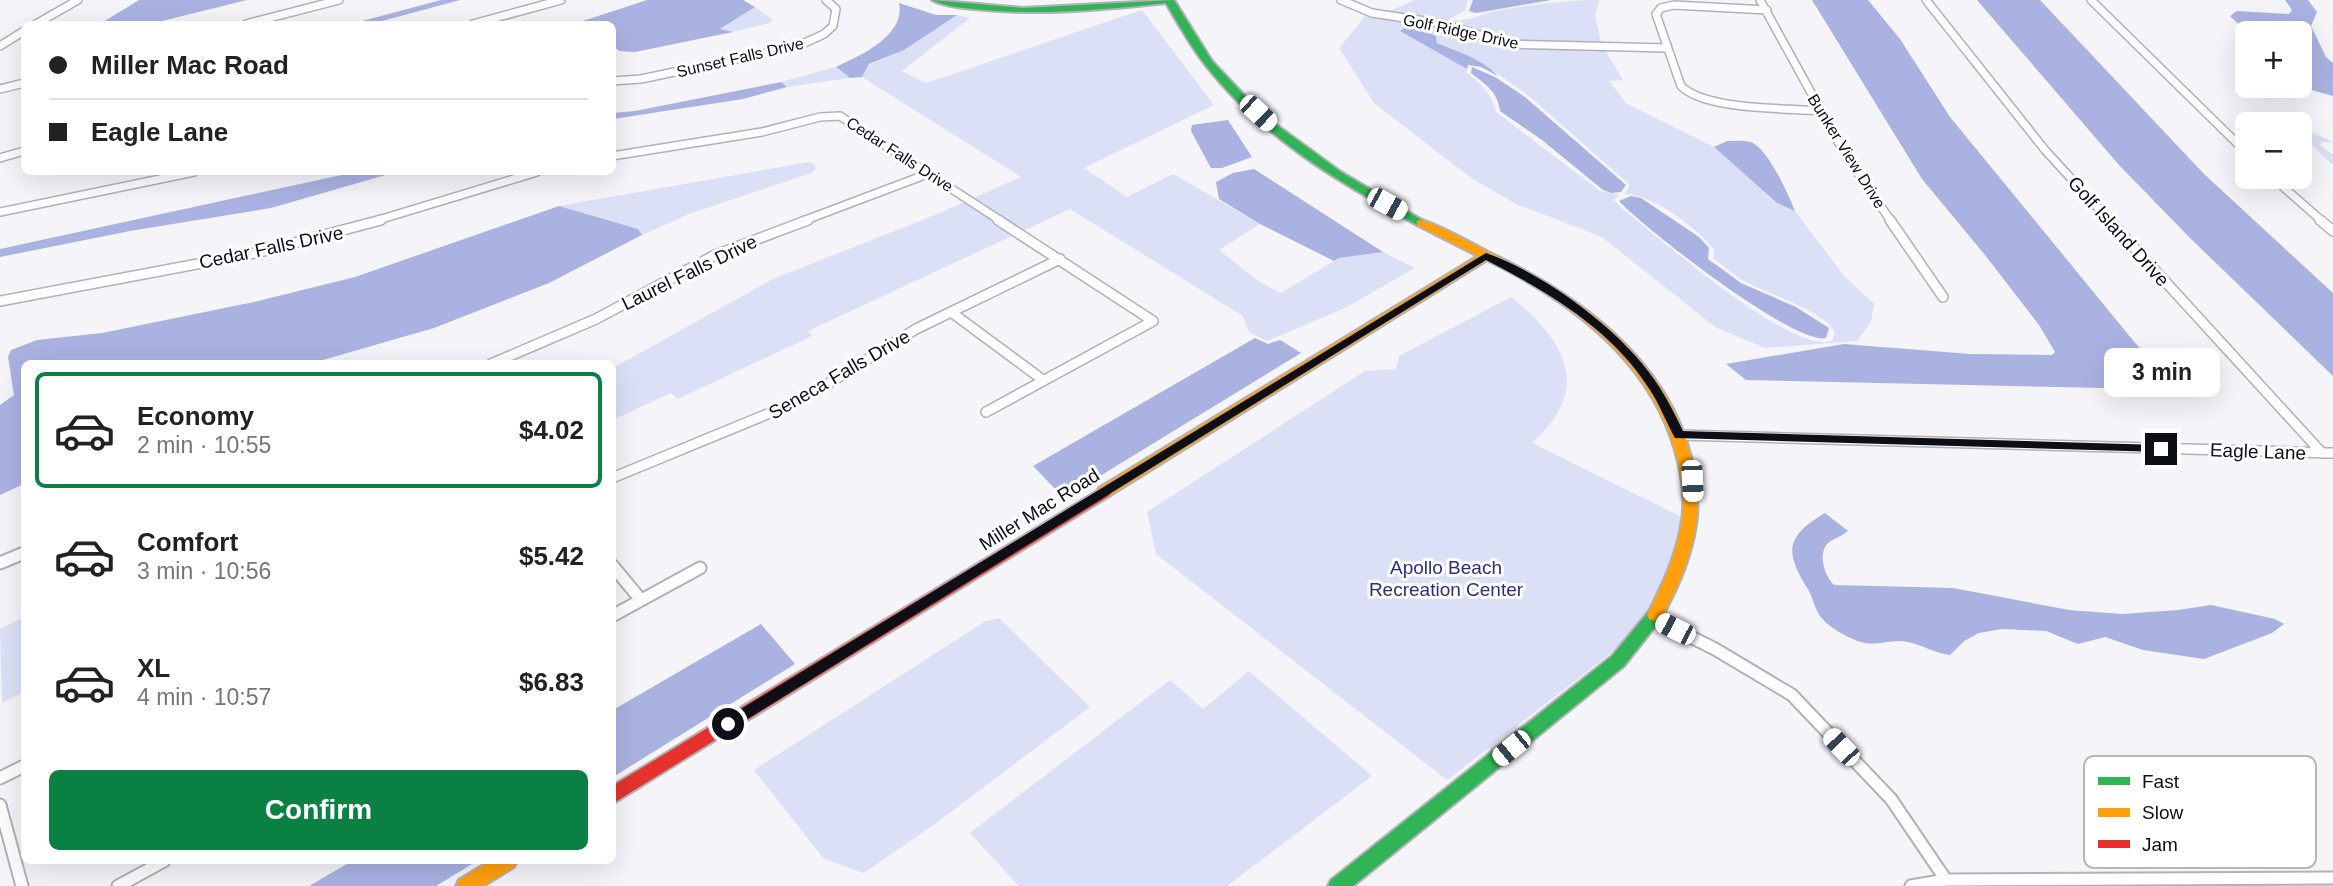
<!DOCTYPE html>
<meta charset="utf-8">
<style>
:root{--surface:#fff;--page:#f2f2f2;--text:#222;--muted:#767676;--line:#e0e0e0;--accent:#0b8043}
body{margin:0;font-family:Arial,sans-serif;background:var(--page);color:var(--text);height:100vh;display:flex;flex-direction:column;font-size:26px;white-space:nowrap}
*{box-sizing:border-box;margin:0}
p{font-size:23px;color:var(--muted)}
.icon{flex:none;width:38px;height:38px;fill:none;stroke:currentColor;stroke-width:2;stroke-linecap:round;stroke-linejoin:round}
.map{position:relative;flex:1;overflow:hidden}
.drawer{position:absolute;left:21px;top:360px;width:595px;height:504px;display:flex;flex-direction:column;background:var(--surface);border-radius:10px;box-shadow:0 7px 28px #0002}
.drawer>*{flex:none}
.guide{position:absolute;left:21px;top:21px;width:595px;height:154px;border-radius:10px;box-shadow:0 7px 28px #0002;display:grid;align-content:center;height:154px;padding:0 28px;background:var(--surface)}
.fabs{position:absolute;left:2235px;top:21px;display:grid;gap:14px}
.fabs a{display:grid;place-items:center;width:77px;height:77px;border-radius:10px;background:var(--surface);box-shadow:0 7px 28px #0002;font-size:35px}
.end{position:absolute;width:32px;height:32px;margin:-16px;border:9px solid #0d0f16;background:#fff;box-shadow:0 0 0 4px #fff}
.from{border-radius:50%}
.bubble{position:absolute;height:49px;border-radius:10px;background:var(--surface);box-shadow:0 7px 28px #0002;font-size:23px;font-weight:600;line-height:49px;text-align:center}
.car{position:absolute;width:21px;height:42px;margin:-21px -10px;border-radius:9px;box-shadow:0 0 5px 2px #0007;background:linear-gradient(#fff 24%,#345 0 40%,#fff 0 76%,#345 0 86%,#fff 0)}
.guide b{display:flex;align-items:center;gap:24px;height:66px;font-size:26px}
.guide b+b{border-top:2px solid var(--line)}
.guide i{width:18px;height:18px;background:var(--text)}
ul{padding:12px 0 0;list-style:none}
li{display:flex;align-items:center;gap:21px;height:116px;margin:0 14px 10px;padding:0 14px;border:4px solid transparent;border-radius:10px}
li div{flex:1}
li b{display:block;font-size:26px}
li em{font-style:normal;font-weight:600}
li.active{border-color:var(--accent)}
li>.icon{width:63px;height:63px;stroke-width:1.5}
.button{display:flex;gap:14px;margin-top:auto;padding:14px 28px}
.button a{flex:1;height:80px;border-radius:10px;background:var(--accent);color:#fff;font-size:28px;font-weight:600;line-height:80px;text-align:center}
.map>svg:first-child{display:block}
</style>
<div class="map">
<svg width="2333" height="886" viewBox="0 0 2333 886">
<rect width="100%" height="100%" fill="#f4f4f9"/>
<path fill="#dce0f6" fill-rule="evenodd" d="M 1415,0 L 1468,0 L 1465,11 L 1447,20 C 1467,24 1486,11 1506,9 C 1538,4 1568,0 1600,0 L 1595,14 L 1601,43 L 1509,42 L 1371,9 L 1390,11 Z
M 755,7 L 773,20 L 770,23 L 733,32 L 719,30 Z
M 1142,10 L 1214,105 L 1084,168 L 1127,197 L 1173,174 L 1260,224 L 1219,250 L 1258,281 L 1281,293 L 1339,258 L 1383,252 L 1415,268 L 1345,308 L 1267,341 L 1249,332 L 1243,316 L 1070,209 L 808,331 L 812,336 L 678,399 L 671,393 L 613,420 L 613,368 L 773,279 L 935,215 L 1021,177 L 862,77 L 869,65 L 904,50 L 957,15 L 970,18 L 902,71 L 926,83 Z
M 1367,14 L 1430,23 L 1484,40 L 1603,47 L 1623,80 L 1609,81 L 1627,104 L 1714,147 L 1777,203 L 1795,211 L 1845,277 L 1874,304 L 1871,322 L 1857,341 L 1765,348 L 1715,327 L 1602,237 L 1516,204 L 1471,178 L 1374,103 L 1339,48 ZM 1401,31 L 1436,36 L 1437,43 L 1491,69 L 1529,96 L 1630,185 L 1625,194 C 1654,195 1695,227 1714,249 L 1714,259 C 1725,266 1734,276 1746,282 C 1763,292 1833,314 1835,334 L 1832,341 C 1791,355 1656,235 1620,207 L 1614,200 L 1619,195 L 1600,191 L 1496,112 C 1493,95 1480,83 1467,73 L 1467,69 Z
M 835,67 L 850,78 L 787,87 L 781,82 Z
M 2300,127 L 2333,142 L 2322,142 L 2320,145 L 2333,155 L 2333,165 L 2300,134 Z
M 809,162 L 814,164 L 816,169 L 811,173 L 689,214 L 642,235 L 638,229 L 559,206 Z
M 1511,297 C 1544,323 1584,365 1559,410 C 1552,424 1542,433 1532,443 L 1692,522 L 1655,619 L 1447,780 L 1156,554 L 1147,512 L 1365,371 L 1396,369 L 1399,356 Z
M 24,617 L 24,692 L 2,703 L 0,629 Z
M 999,618 L 1090,707 L 935,824 L 864,873 L 824,859 L 754,770 L 984,622 Z
M 1249,671 L 1372,776 L 1227,886 L 1019,886 L 970,833 L 1170,680 L 1203,709 Z"/>
<path fill="#aab2e2" d="M 139,0 L 247,0 L 150,24 L 100,24 Z
M 441,0 L 460,0 L 371,24 L 351,24 Z
M 647,0 L 743,0 L 755,7 L 720,29 L 733,32 L 635,52 L 619,51 L 613,46 L 612,24 L 585,24 L 583,21 Z
M 1473,0 L 1551,0 L 1476,13 L 1469,11 Z
M 1812,0 L 1868,0 L 1900,39 L 1950,117 L 2136,344 L 2162,371 L 2167,382 L 2165,385 L 2102,388 L 1746,380 L 1726,364 L 1844,344 L 1970,354 L 2052,355 L 2055,352 L 2039,325 L 1985,255 L 1922,179 Z
M 1977,0 L 2040,0 L 2204,174 L 2333,293 L 2333,376 L 2190,238 L 2119,165 Z
M 2285,0 L 2308,0 L 2317,12 L 2311,26 L 2326,57 L 2333,63 L 2333,96 L 2297,86 L 2300,86 L 2300,33 L 2248,33 L 2230,16 L 2237,11 L 2289,14 L 2292,10 Z
M 899,3 L 936,15 L 957,15 L 904,50 L 869,64 L 862,77 L 850,78 L 836,67 C 859,56 906,36 899,3 Z
M 1409,25 L 1436,36 L 1437,43 C 1458,52 1483,59 1498,76 L 1481,67 L 1468,65 L 1467,69 L 1400,31 Z
M 1472,67 L 1495,77 L 1525,97 L 1626,185 L 1621,192 L 1611,193 L 1603,190 L 1542,140 L 1500,111 C 1498,92 1486,85 1471,73 Z
M 781,82 L 787,87 L 743,99 L 613,119 L 613,113 L 635,111 Z
M 1228,120 L 1252,157 L 1222,168 L 1211,168 L 1191,131 L 1192,125 Z
M 1727,141 C 1734,141 1743,140 1750,142 C 1767,146 1789,196 1795,211 L 1777,203 L 1714,147 Z
M 1254,169 L 1383,252 L 1339,258 L 1334,261 L 1260,224 L 1219,199 L 1216,182 L 1233,173 Z
M 355,172 L 396,172 L 271,208 L 130,231 L 0,257 L 0,249 Z
M 1631,196 L 1641,198 L 1699,237 L 1709,248 L 1708,259 L 1741,283 L 1796,307 L 1829,328 L 1826,338 C 1795,346 1644,228 1619,201 Z
M 559,206 L 638,229 L 642,235 L 549,283 L 434,328 L 309,364 L 24,364 L 24,484 L 0,495 L 0,405 L 14,395 L 8,357 L 11,350 L 37,340 L 102,333 L 254,302 L 355,277 Z
M 1255,338 L 1268,344 L 1280,340 L 1301,353 L 1064,498 L 1033,466 Z
M 1825,513 L 1848,531 C 1842,536 1833,539 1828,543 C 1817,554 1825,577 1834,585 L 1953,588 L 2069,610 L 2122,614 L 2178,610 L 2211,605 L 2275,619 L 2284,624 L 2272,633 L 2204,659 L 2143,650 L 2105,637 L 2078,644 L 2046,631 L 2002,629 L 1979,633 L 1964,641 L 1950,655 C 1932,653 1917,641 1899,641 C 1887,641 1873,646 1861,642 C 1848,638 1828,627 1820,616 C 1815,609 1813,599 1809,591 C 1785,553 1784,537 1825,513 Z
M 761,624 L 795,664 L 613,777 L 613,710 Z
M 352,861 L 477,861 L 436,886 L 309,886 Z"/>
<g fill="none" stroke-linecap="round" stroke-linejoin="round">
<defs>
<path id="street-far2" d="M 1341,0 L 1372,13 L 1444,24 L 1509,44 L 1667,48
M 1760,0 L 1846,156 L 1891,221
M 1926,0 L 2045,150 L 2110,221
M 2091,0 L 2247,153
M 1767,10 L 1674,5 L 1661,8 L 1656,14 L 1681,86 C 1705,110 1784,108 1819,111
M 36,24 L 78,0
M 246,24 L 339,0
M 473,24 L 561,0
M 0,46 L 24,31
M 612,81 L 641,79 L 798,46 L 824,34 L 833,26 L 836,9 L 826,0
M 0,89 L 24,83
M 612,156 L 762,132 L 820,117 L 840,116 L 1001,221
M 0,158 L 24,151
M 2272,177 L 2322,221
M 0,212 L 194,172
M 375,221 L 537,172
M 803,221 L 930,173"/>
<path id="street-far1" d="M 1890,220 L 1943,297
M 2109,220 L 2322,453
M 2320,220 L 2333,231
M 0,301 L 256,253 L 381,220
M 951,312 L 1043,380
M 491,364 L 596,319 L 715,255 L 808,220
M 986,412 L 1153,321 L 998,220
M 1680,435 L 2333,453
M 612,478 L 782,408 L 823,387 L 916,329 L 1060,259"/>
<path id="street" d="M 0,563 L 24,553
M 612,565 L 641,600
M 612,616 L 700,568
M 1655,619 L 1715,649 L 1792,695 L 1891,799 L 1946,880
M 0,778 L 24,766
M 0,805 L 22,886
M 118,886 L 164,861
M 1911,886 L 1946,880 L 2333,878"/>
<path id="fast" d="M 932,0 L 1023,8 L 1174,0 L 1212,61 L 1263,115 L 1341,172 L 1427,223 L 1425,225 L 1417,225 C 1340,183 1262,137 1207,67 C 1191,47 1179,25 1166,3 C 1102,10 1038,16 974,9 C 961,8 943,6 932,0 Z
M 1655,609 L 1661,611 L 1663,615 L 1661,619 L 1624,666 L 1353,886 L 1328,886 L 1331,880 L 1612,656 L 1649,611 Z"/>
<path id="slow" d="M 1421,220 C 1444,227 1467,241 1488,252 C 1575,293 1667,358 1691,457 C 1696,479 1700,503 1696,525 C 1691,559 1677,589 1661,619 L 1655,621 L 1649,619 L 1647,615 C 1662,586 1675,558 1681,526 C 1685,506 1683,482 1678,462 C 1656,365 1573,302 1487,260 L 1109,496 L 1099,496 L 1097,492 L 1099,488 L 1478,256 L 1417,225 L 1417,221 Z
M 490,861 L 517,861 L 514,867 L 483,886 L 456,886 L 459,880 Z"/>
<path id="jam" d="M 1104,487 L 1111,492 L 1109,496 L 612,804 L 612,786 Z"/>
</defs>
<use href="#street-far2" stroke="#b1b1b8" stroke-width="10"/>
<use href="#street-far1" stroke="#b1b1b8" stroke-width="12"/>
<use href="#street" stroke="#b1b1b8" stroke-width="15"/>
<use href="#fast" stroke="#b1b1b8" stroke-width="4"/>
<use href="#slow" stroke="#b1b1b8" stroke-width="4"/>
<use href="#jam" stroke="#b1b1b8" stroke-width="4"/>
<use href="#street-far2" stroke="#fdfdfe" stroke-width="7"/>
<use href="#street-far1" stroke="#fdfdfe" stroke-width="9"/>
<use href="#street" stroke="#fdfdfe" stroke-width="11"/>
<use href="#fast" fill="#30b455" fill-rule="evenodd"/>
<use href="#slow" fill="#ff9f0a" fill-rule="evenodd"/>
<use href="#jam" fill="#e5322d" fill-rule="evenodd"/>
</g>
<path fill="#0d0f16" d="M 1486,253 C 1546,274 1627,334 1660,388 C 1669,402 1676,417 1683,431 L 2161,445 L 2167,449 L 2161,452 L 1675,438 C 1666,422 1660,405 1650,390 C 1612,329 1548,292 1486,260 L 733,728 L 723,728 L 723,720 Z"/>
<g text-anchor="middle" stroke-width="6" stroke-linejoin="round" paint-order="stroke">
<g font-size="16" fill="#0d0f16" stroke="#fff">
<text transform="translate(1461 31) rotate(12)" y="6">Golf Ridge Drive</text>
<text transform="translate(740 57) rotate(-13)" y="6">Sunset Falls Drive</text>
<text transform="translate(1847 151) rotate(58)" y="6">Bunker View Drive</text>
<text transform="translate(900 154) rotate(33)" y="6">Cedar Falls Drive</text>
</g>
<g font-size="19" fill="#0d0f16" stroke="#fff">
<text transform="translate(2119 231) rotate(48)" y="7">Golf Island Drive</text>
<text transform="translate(271 247) rotate(-12)" y="7">Cedar Falls Drive</text>
<text transform="translate(689 272) rotate(-26)" y="7">Laurel Falls Drive</text>
<text transform="translate(839 374) rotate(-30)" y="7">Seneca Falls Drive</text>
<text transform="translate(2258 451) rotate(2)" y="7">Eagle Lane</text>
<text transform="translate(1039 509) rotate(-32)" y="7">Miller Mac Road</text>
</g>
<g font-size="19" fill="#2c2e7d" stroke="#fff">
<text x="1446" y="574">Apollo Beach<tspan x="1446" dy="22">Recreation Center</tspan></text>
</g>
</g>
<rect x="2084" y="756" width="232" height="112" rx="10" fill="#fff" stroke="#b6b7b9" stroke-width="2"/>
<rect x="2098" y="777" width="32" height="8" fill="#30b455"/>
<rect x="2098" y="808" width="32" height="9" fill="#ff9f0a"/>
<rect x="2098" y="840" width="32" height="8" fill="#e5322d"/>
<g font-size="19" fill="#0d0f16">
<text x="2142" y="788">Fast</text>
<text x="2142" y="819">Slow</text>
<text x="2142" y="851">Jam</text>
</g>
</svg>
<div class="fabs">
<a>+</a>
<a>−</a>
</div>
<i class="end from" style="left:728px;top:724px"></i>
<i class="end" style="left:2161px;top:449px"></i>
<div class="bubble" style="left:2104px;top:348px;width:116px">3 min</div>
<i class="car" style="left:1258px;top:113px;rotate:133deg"></i>
<i class="car" style="left:1387px;top:204px;rotate:119deg"></i>
<i class="car" style="left:1692px;top:481px;rotate:177deg"></i>
<i class="car" style="left:1675px;top:629px;rotate:297deg"></i>
<i class="car" style="left:1841px;top:747px;rotate:317deg"></i>
<i class="car" style="left:1511px;top:748px;rotate:231deg"></i>
<div class="guide">
<b><i class="from"></i>Miller Mac Road</b>
<b><i></i>Eagle Lane</b>
</div>
<section class="drawer">
<ul>
<li class="active"><svg class="icon" aria-label="car" viewBox="0 0 24 24"><path d="M5 17H2v-5l4-1 3-4h7l3 4 3 1v5h-3M9 17h6M6 11h13"/><circle cx="7" cy="17" r="2"/><circle cx="17" cy="17" r="2"/></svg><div><b>Economy</b><p>2 min · 10:55</p></div><em>$4.02</em></li>
<li><svg class="icon" aria-label="car" viewBox="0 0 24 24"><path d="M5 17H2v-5l4-1 3-4h7l3 4 3 1v5h-3M9 17h6M6 11h13"/><circle cx="7" cy="17" r="2"/><circle cx="17" cy="17" r="2"/></svg><div><b>Comfort</b><p>3 min · 10:56</p></div><em>$5.42</em></li>
<li><svg class="icon" aria-label="car" viewBox="0 0 24 24"><path d="M5 17H2v-5l4-1 3-4h7l3 4 3 1v5h-3M9 17h6M6 11h13"/><circle cx="7" cy="17" r="2"/><circle cx="17" cy="17" r="2"/></svg><div><b>XL</b><p>4 min · 10:57</p></div><em>$6.83</em></li>
</ul>
<div class="button"><a>Confirm</a></div>
</section>
</div>
